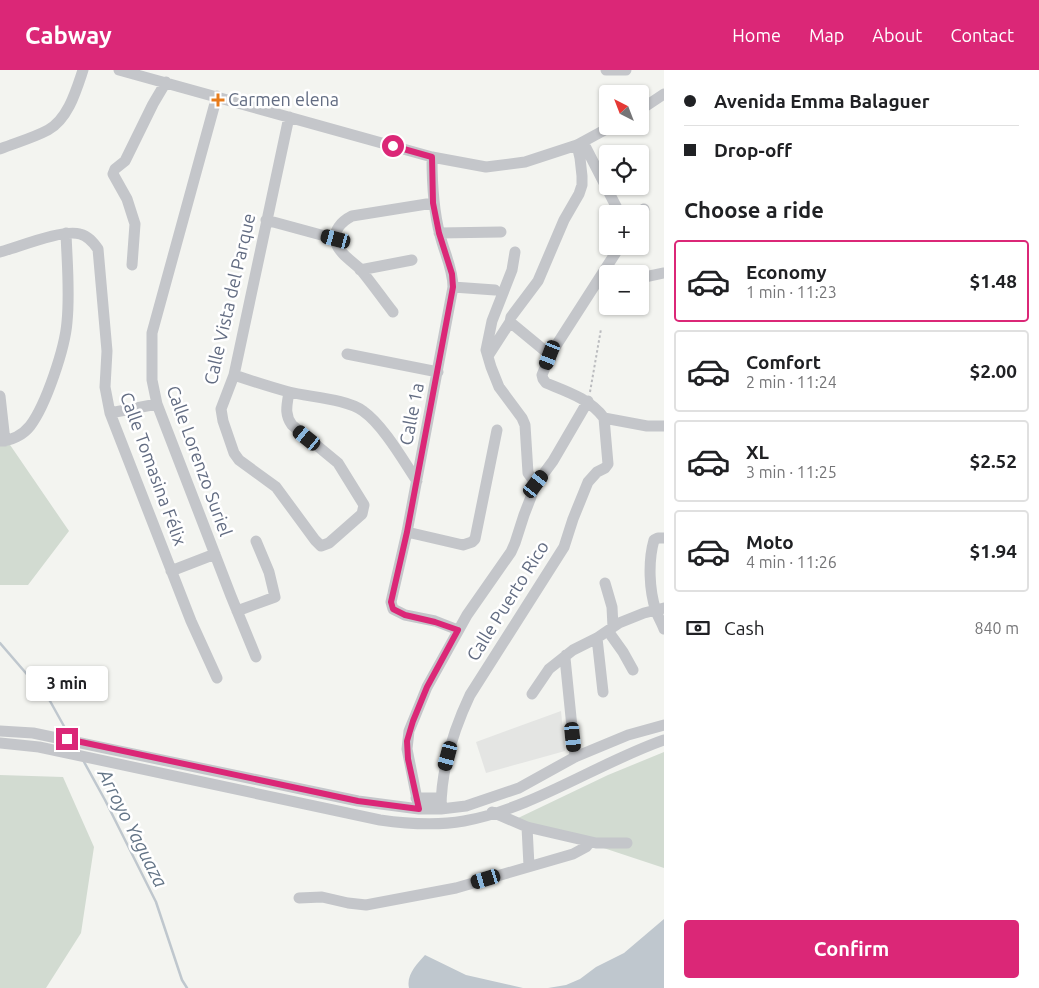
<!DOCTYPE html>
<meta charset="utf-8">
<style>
:root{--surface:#fff;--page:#f2f2f2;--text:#202124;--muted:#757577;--line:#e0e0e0;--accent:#db2777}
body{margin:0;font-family:Ubuntu,sans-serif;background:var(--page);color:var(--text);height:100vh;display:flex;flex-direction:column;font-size:19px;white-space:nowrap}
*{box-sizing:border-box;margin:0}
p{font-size:16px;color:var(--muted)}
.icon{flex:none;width:28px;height:28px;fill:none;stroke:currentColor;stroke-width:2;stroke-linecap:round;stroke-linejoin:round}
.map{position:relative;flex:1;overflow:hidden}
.drawer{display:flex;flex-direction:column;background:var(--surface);width:375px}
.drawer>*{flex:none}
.guide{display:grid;align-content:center;height:110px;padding:0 20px;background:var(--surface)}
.needle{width:32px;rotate:318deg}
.controls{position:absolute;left:599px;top:15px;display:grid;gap:10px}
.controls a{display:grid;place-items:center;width:50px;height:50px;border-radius:5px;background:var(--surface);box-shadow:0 1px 4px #0004;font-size:25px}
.end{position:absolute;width:22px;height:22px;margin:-11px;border:6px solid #db2777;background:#fff;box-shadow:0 0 0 2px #fff}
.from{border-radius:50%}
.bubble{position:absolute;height:35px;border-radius:5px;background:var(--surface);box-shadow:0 1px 4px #0004;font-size:16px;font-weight:700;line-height:35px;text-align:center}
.car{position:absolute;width:15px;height:30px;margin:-15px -8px;border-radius:6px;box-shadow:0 0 4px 1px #0007;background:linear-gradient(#222 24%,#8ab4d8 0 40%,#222 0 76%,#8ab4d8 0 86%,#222 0)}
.guide b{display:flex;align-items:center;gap:18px;height:48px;font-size:19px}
.guide b+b{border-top:1px solid var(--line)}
.guide i{width:12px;height:12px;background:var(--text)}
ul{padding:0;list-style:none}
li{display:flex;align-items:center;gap:15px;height:82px;margin:0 10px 8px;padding:0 10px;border:2px solid var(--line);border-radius:5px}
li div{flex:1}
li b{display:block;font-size:19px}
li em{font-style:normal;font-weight:700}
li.selected{border-color:var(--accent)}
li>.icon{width:45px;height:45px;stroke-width:1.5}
h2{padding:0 20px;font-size:22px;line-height:60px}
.pay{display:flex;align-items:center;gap:12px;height:55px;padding:0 20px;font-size:19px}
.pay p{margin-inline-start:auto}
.button{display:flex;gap:10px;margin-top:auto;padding:10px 20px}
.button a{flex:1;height:58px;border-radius:5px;background:var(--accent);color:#fff;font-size:20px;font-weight:700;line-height:58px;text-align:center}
header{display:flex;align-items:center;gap:30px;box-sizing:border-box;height:70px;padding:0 25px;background:var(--accent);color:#fff}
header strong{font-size:24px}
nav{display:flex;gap:28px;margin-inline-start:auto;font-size:18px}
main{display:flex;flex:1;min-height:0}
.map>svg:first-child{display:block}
</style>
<header>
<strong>Cabway</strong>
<nav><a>Home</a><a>Map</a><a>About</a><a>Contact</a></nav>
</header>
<main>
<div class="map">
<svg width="664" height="918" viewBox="0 0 664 918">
<rect width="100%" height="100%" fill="#f3f4f0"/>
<path fill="#e4e5e3" d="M 561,641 L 565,681 L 486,703 L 476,672 Z"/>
<path fill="#d2dbd1" d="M 6,369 L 69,461 L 28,515 L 0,515 L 0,375 Z
M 664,682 L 664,798 L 516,749 L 608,705 Z
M 0,705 L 63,707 L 94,777 L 81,863 L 46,918 L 0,918 Z"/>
<path fill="#bfc7ce" d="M 664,849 L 664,918 L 548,918 L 566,915 L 580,909 L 596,897 L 624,883 Z
M 425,885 L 466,905 L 523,918 L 409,918 C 406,905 417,894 425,885 Z"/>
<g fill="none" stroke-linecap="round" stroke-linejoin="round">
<path stroke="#bfc7ce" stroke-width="2.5" d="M 0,573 L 50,631 L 70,667
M 83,690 L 105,730 L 156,832 L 182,910 L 187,918"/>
<path stroke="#bbbcbf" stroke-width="2" stroke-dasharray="2.5 2.5" stroke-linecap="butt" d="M 590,322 L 601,259"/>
<path stroke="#c4c6ca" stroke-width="11" d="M 119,0 L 432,87 L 486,97 L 525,92 L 577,75 L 612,56
M 606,0 L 626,0
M 217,26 L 152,263 L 152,310 L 157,334 L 231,526 L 256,587
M 640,40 L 664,24
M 289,47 L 234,305 L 221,339 L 223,351 L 234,383 L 239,390 L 276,417 L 315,470 L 321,476 L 329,473 L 362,444 L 364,435 L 338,393 L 292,355 C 284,344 287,335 289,322
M 583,72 L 620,144
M 0,79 C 15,73 33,68 48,60 C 68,49 76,21 83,0
M 432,87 C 432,114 433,139 440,165 C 444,182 453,199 453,217 L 407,462 L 391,532 L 393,539 L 405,545 L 435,551 L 458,560
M 640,145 L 644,139
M 266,150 L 336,169
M 439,163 L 501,162
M 0,182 C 19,177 62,159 80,164 C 88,166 93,172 98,179 L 107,281 L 105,317 L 110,343 L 191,551 L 217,608
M 515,182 L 512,200 L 492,251 L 486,280 L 491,297 L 499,317 L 522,348 L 525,355 L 528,403 L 536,414
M 132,195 L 135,154 L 127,129 L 113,104 L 115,99 L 125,91 L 153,34 L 166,12
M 360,200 L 412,190
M 640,208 L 664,203
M 453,217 L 495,220
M 393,242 C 382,228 371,212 360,199 C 353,192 339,183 336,173 C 332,161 342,151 352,146 L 433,133
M 347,284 L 438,302
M 550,285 L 510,252 L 511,247 L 538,211 L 564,150 L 579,124 L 582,115 L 582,106 L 580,88 L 577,75
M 488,286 L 510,252
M 234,305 C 252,311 270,317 289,322 C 309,327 348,329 363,341 C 383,355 403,390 417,411
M 0,326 L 5,371
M 110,343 L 157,334
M 604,348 C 590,329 568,322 546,313 L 543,309 L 542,305 L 550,285 L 620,176
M 604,348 L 647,356 L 664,356
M 0,371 C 11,371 23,365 30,356 C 46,335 65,278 67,252 C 70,222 67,192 66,163
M 407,462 L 463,475 L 472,472 L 475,469 L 497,360
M 664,468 L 658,468 L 654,470 C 648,491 649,520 656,541 C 658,547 662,553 664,559
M 171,501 L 215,484
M 605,513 L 612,537 L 613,557
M 237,541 L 275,527 L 269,502 L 256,471
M 608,561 L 623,582 L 633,600
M 597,568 L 603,622
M 566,585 L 565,588 L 575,687
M 532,624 L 549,599 L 573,580 L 597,568 L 619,553 L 644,543 L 664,538
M 0,661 L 33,663 L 358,731 L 419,739 L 441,739 L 466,736 L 519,718 L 575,687 L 628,665 L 664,655
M 0,673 L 39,677 L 380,750 C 408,754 436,756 464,751 C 532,739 598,693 664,670
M 416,728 L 441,728
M 419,739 L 407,679 L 409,661 L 427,617 L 467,545 L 511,482 L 515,473 L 524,445 L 536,414 L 553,391 L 588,331
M 441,739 C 441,699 453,661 470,625 L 564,477 L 573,449 L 588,412 L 597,402 L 605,398 L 608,394 L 604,348
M 492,742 L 527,757 L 596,773 L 627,773
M 527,757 L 529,796
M 299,828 L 322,827 L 348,833 L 366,835 L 456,818 L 573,784 L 586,777 L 590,772"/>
</g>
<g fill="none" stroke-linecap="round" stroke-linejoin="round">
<path stroke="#db2777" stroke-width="6" d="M 67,669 L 358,731 L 419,739 L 408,689 L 407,671 L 413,651 L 427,617 L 458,560 L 435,552 L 405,545 L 393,539 L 391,532 L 407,462 L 453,217 L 452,204 L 439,163 L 433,133 L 432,87 L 393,76"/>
</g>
<path fill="#e77c1d" stroke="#fff" stroke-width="2" d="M215.5 22.5h5v5h5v5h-5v5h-5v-5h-5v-5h5z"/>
<g text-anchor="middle" stroke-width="5" stroke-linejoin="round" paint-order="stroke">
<g font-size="18" fill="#626c82" stroke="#fff" text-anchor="start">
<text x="228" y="36">Carmen elena</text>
</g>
<g font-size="18" fill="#626c82" stroke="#fff">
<text transform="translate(230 229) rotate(-77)" y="6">Calle Vista del Parque</text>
<text transform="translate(412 344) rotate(-79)" y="6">Calle 1a</text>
<text transform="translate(199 391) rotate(70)" y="6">Calle Lorenzo Suriel</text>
<text transform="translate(153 399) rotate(70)" y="6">Calle Tomasina Félix</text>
<text transform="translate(508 531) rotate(-58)" y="6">Calle Puerto Rico</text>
</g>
<g font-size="19" font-style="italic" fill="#637486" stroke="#fff">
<text transform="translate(133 758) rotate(63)" y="7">Arroyo Yaguaza</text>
</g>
</g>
</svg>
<div class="controls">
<a><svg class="needle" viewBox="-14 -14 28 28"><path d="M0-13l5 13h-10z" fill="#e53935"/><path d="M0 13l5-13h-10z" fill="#757577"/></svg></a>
<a><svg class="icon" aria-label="locate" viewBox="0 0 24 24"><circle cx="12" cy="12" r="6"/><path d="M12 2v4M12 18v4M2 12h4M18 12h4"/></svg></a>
<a>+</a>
<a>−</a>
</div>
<i class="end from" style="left:393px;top:76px"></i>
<i class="end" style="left:67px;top:669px"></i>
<div class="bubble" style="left:26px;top:596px;width:82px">3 min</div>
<i class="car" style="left:336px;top:169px;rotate:285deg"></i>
<i class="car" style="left:550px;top:285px;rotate:201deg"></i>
<i class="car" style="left:307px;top:368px;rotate:309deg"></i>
<i class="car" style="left:536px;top:414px;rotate:37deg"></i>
<i class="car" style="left:573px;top:667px;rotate:174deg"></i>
<i class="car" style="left:448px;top:686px;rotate:195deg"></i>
<i class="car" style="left:486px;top:809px;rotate:253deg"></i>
</div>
<section class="drawer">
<div class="guide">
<b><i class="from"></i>Avenida Emma Balaguer</b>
<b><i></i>Drop-off</b>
</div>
<h2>Choose a ride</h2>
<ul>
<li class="selected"><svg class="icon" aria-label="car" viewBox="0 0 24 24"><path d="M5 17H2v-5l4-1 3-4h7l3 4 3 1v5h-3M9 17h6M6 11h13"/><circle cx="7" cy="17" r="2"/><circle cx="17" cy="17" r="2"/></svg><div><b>Economy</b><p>1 min · 11:23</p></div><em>$1.48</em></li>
<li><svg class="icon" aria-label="car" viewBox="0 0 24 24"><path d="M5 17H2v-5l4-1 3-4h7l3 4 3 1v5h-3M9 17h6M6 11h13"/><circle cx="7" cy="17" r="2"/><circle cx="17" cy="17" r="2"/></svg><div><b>Comfort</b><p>2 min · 11:24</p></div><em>$2.00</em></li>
<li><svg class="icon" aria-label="car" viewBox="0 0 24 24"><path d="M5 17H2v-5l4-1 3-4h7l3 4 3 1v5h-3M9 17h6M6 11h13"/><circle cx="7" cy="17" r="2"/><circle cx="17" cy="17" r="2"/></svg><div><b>XL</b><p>3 min · 11:25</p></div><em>$2.52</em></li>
<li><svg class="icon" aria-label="car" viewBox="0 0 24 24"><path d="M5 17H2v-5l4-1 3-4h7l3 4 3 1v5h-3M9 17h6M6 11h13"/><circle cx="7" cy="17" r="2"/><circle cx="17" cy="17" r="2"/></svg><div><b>Moto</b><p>4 min · 11:26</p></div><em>$1.94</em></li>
</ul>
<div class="pay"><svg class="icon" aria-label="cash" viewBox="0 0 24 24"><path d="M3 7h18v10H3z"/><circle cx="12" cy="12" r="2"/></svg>Cash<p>840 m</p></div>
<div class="button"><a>Confirm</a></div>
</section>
</main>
